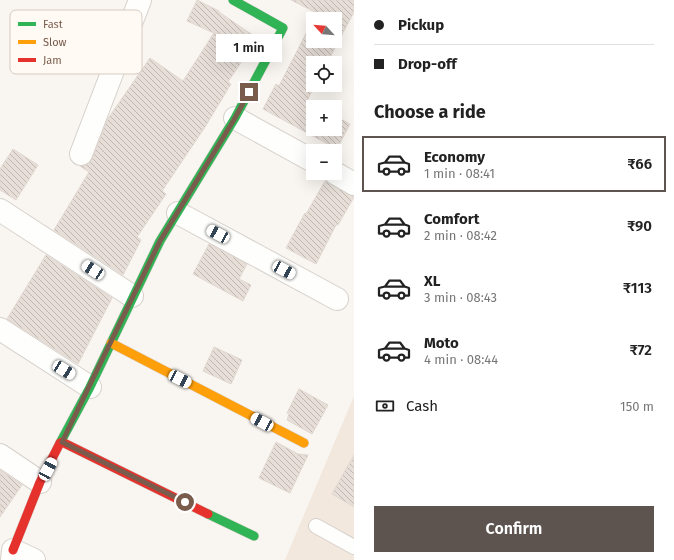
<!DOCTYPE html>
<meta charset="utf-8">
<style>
:root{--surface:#fff;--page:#f6f6f6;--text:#222;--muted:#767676;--line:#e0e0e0;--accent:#5d544f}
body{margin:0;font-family:"Fira Sans",sans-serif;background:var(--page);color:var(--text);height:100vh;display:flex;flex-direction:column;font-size:15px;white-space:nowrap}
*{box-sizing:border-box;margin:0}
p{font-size:13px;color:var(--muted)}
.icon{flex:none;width:22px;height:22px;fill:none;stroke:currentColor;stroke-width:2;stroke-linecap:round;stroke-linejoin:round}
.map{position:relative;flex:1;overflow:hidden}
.drawer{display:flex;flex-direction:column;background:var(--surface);width:320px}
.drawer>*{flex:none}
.hud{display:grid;align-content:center;height:88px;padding:0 20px;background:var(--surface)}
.needle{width:26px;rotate:296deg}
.tools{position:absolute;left:306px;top:12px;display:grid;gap:8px}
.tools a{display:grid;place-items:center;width:36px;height:36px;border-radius:0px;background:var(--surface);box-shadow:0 4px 16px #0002;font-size:20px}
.end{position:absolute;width:18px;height:18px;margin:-9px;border:5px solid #7a5c4d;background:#fff;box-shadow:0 0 0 2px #fff}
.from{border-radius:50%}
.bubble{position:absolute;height:28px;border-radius:0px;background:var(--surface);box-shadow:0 4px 16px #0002;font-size:13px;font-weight:600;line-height:28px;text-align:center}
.car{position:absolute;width:12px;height:24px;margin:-12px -6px;border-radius:5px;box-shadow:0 0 3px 1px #0007;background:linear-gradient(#fff 24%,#345 0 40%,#fff 0 76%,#345 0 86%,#fff 0)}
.hud b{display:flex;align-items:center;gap:14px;height:38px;font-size:15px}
.hud b+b{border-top:1px solid var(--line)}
.hud i{width:10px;height:10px;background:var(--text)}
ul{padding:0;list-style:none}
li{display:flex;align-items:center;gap:12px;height:56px;margin:0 8px 6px;padding:0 12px;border:2px solid transparent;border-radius:0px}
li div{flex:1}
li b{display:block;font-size:15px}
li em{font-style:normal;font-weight:600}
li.selected{border-color:var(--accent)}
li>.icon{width:36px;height:36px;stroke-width:1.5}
h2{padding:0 20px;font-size:18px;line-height:48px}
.pay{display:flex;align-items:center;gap:10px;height:44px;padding:0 20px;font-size:15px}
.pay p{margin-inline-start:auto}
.action{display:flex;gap:8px;margin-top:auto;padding:8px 20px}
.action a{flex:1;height:46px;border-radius:0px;background:var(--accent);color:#fff;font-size:16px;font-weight:600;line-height:46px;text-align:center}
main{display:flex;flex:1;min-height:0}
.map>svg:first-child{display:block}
</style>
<main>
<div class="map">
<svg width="354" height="560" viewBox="0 0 354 560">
<defs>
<pattern id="building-back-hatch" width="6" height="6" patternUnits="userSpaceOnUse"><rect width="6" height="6" fill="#e6ded7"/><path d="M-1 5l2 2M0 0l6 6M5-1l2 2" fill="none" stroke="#bfb7b1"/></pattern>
</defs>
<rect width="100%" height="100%" fill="#f9f5f0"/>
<path fill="#f2e8de" d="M 354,396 L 354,560 L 285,560 Z"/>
<path fill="url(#building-back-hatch)" stroke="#e2d8d2" d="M 197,0 L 219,11 L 219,12 L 257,38 L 228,82 L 231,84 L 205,127 L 162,191 L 166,194 L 137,237 L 141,240 L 123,275 L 54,230 L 89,172 L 80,166 L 89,164 L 92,159 L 107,120 L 150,58 L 183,81 L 214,33 L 187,21 Z
M 291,0 L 354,0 L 354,12 L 327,63 L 313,63 L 313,85 L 315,85 L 307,101 L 318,107 L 313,107 L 313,129 L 335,129 L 335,116 L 350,124 L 337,149 L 263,109 L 276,84 L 279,86 L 313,20 L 313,41 L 335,41 L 335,19 L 314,19 L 317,13 Z
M 13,149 L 38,165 L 16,200 L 0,190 L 0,169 Z
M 325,181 L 354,197 L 338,225 L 336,225 L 316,264 L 286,248 L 305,213 L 306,214 Z
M 209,244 L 247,264 L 239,279 L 251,285 L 243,301 L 193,274 Z
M 46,255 L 112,298 L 78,364 L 7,319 Z
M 214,347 L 242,360 L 231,384 L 203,371 Z
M 299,389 L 328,405 L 312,434 L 287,420 L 289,414 L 287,413 Z
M 276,442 L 298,454 L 308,455 L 290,493 L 259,478 Z
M 354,455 L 354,507 L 332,494 Z
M 0,470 L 22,485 L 0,517 Z"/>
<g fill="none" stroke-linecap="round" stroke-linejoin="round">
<defs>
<path id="lane" d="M 316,526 L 354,547"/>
<path id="street" d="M 235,118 L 313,161
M 81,154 L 140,0
M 335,173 L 354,184
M 0,210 L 132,296
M 178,213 L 337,299
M 0,329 L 90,387
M 0,455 L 40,482
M 12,560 L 13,550 L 34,560"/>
<path id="fast" d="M 60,443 L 90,387 L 160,241 L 235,118 L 283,28 L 233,0
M 208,514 L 254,536"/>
<path id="slow" d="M 111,343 L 304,443"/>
<path id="jam" d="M 62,442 L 208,514
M 13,550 L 40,482 L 60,443"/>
</defs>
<use href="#lane" stroke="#d7d1cb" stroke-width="16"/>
<use href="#street" stroke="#d7d1cb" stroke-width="24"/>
<use href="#fast" stroke="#d9d2cb" stroke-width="10"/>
<use href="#slow" stroke="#d9d2cb" stroke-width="10"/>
<use href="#jam" stroke="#d9d2cb" stroke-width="10"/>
<use href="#lane" stroke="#fefefd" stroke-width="14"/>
<use href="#street" stroke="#fefefd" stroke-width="22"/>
<use href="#fast" stroke="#30b455" stroke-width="9"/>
<use href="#slow" stroke="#ff9f0a" stroke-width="9"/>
<use href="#jam" stroke="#e5322d" stroke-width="9"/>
</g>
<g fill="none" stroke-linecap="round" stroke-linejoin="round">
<path stroke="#7a5c4d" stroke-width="5" d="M 185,502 L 62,442 L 160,241 L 235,118 L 249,92"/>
</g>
<rect x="10" y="10" width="132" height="64" rx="6" fill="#fffaf3" stroke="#d7cbc1" stroke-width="1"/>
<rect x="18" y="22" width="18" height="4" fill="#30b455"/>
<rect x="18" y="40" width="18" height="4" fill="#ff9f0a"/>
<rect x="18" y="58" width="18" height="4" fill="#e5322d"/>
<g font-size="11" fill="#7a5c4d">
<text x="43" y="28">Fast</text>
<text x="43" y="46">Slow</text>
<text x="43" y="64">Jam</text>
</g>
</svg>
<div class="tools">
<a><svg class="needle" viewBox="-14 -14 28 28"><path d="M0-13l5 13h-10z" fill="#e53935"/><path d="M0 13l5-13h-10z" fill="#767676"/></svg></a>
<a><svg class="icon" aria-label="locate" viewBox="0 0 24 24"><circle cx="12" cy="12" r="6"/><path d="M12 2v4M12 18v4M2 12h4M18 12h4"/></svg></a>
<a>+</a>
<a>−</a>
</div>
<i class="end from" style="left:185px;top:502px"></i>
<i class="end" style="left:249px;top:92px"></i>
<div class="bubble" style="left:216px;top:34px;width:66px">1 min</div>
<i class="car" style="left:218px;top:234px;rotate:298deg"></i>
<i class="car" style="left:93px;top:270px;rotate:303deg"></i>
<i class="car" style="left:284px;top:270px;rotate:118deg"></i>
<i class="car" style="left:64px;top:370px;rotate:122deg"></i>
<i class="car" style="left:180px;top:379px;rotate:117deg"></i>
<i class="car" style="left:262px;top:422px;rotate:298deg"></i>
<i class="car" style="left:48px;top:469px;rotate:28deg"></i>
</div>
<section class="drawer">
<div class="hud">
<b><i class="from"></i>Pickup</b>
<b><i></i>Drop-off</b>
</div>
<h2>Choose a ride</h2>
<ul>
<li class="selected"><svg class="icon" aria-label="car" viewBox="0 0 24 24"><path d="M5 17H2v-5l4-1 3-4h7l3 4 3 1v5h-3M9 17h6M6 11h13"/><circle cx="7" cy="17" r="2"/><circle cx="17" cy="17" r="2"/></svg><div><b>Economy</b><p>1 min · 08:41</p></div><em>₹66</em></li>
<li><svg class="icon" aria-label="car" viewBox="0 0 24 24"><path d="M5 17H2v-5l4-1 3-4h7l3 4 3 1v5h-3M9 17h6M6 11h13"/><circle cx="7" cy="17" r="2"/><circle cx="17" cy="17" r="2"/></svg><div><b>Comfort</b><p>2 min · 08:42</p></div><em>₹90</em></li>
<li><svg class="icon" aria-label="car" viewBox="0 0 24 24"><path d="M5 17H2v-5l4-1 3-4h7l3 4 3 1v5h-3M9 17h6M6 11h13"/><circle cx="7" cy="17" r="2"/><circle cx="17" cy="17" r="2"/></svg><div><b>XL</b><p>3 min · 08:43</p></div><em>₹113</em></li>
<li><svg class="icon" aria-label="car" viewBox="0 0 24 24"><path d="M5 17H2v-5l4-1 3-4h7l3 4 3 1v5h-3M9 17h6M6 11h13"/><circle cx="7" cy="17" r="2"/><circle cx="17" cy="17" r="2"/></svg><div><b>Moto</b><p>4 min · 08:44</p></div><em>₹72</em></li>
</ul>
<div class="pay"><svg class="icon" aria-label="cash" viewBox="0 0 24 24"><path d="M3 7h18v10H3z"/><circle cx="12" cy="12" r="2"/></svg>Cash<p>150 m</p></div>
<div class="action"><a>Confirm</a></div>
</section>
</main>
